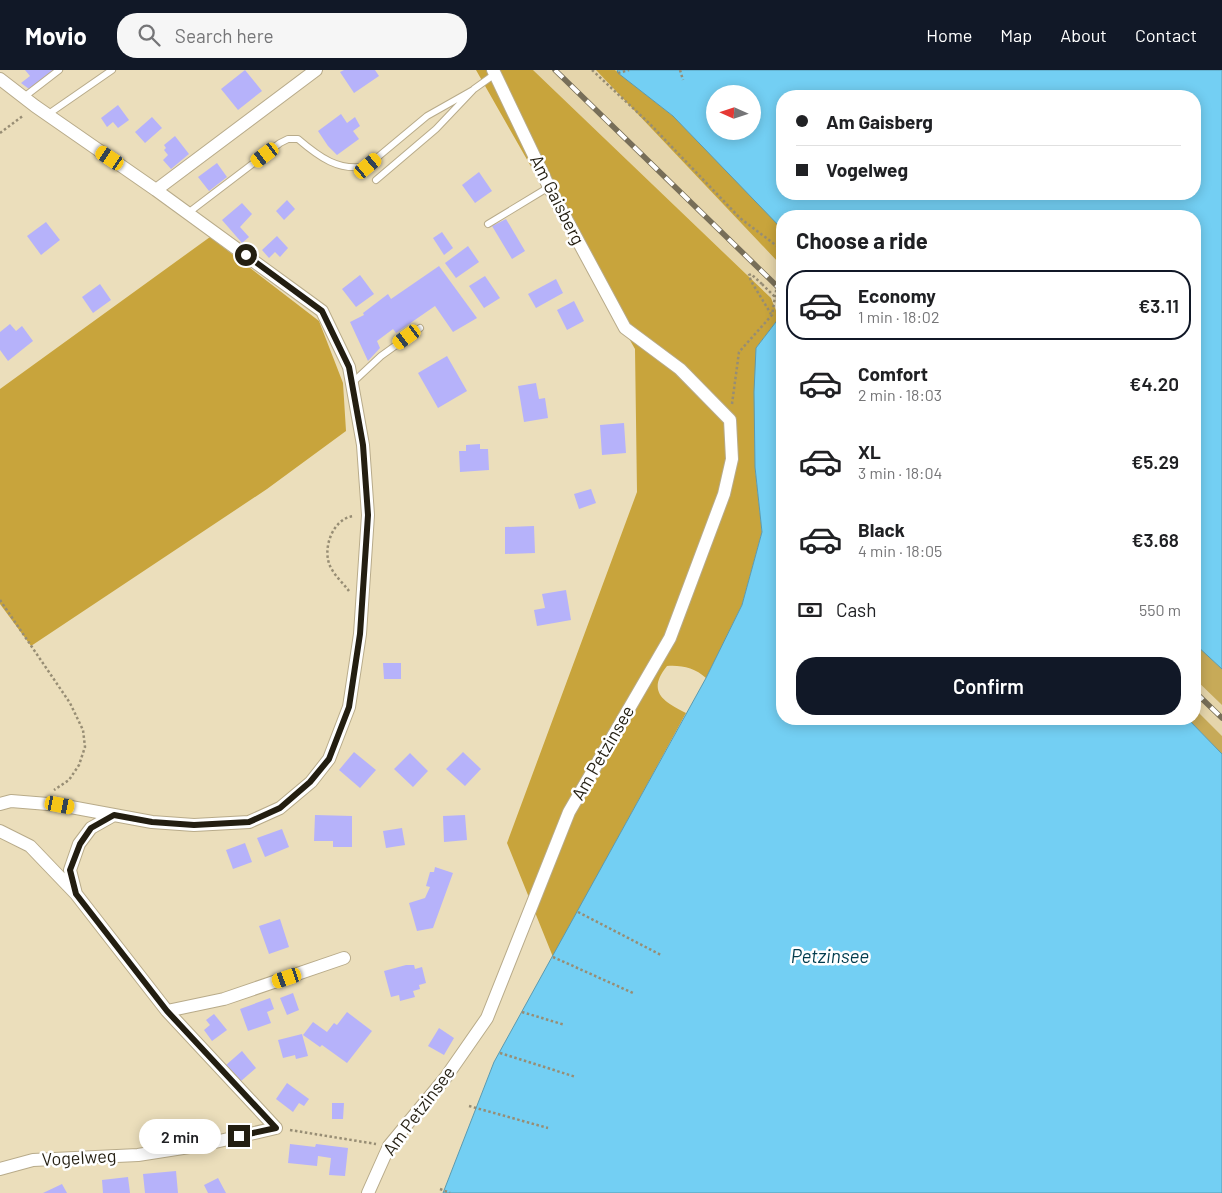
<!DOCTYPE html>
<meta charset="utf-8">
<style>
:root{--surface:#fff;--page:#f6f6f6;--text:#202124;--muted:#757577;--line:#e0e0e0;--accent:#111827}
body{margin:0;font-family:Barlow,sans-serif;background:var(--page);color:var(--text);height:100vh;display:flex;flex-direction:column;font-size:19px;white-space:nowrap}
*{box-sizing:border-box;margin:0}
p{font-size:16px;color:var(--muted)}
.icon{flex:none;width:28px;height:28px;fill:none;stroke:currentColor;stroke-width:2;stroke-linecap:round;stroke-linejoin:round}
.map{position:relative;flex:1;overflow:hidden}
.details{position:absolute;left:776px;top:140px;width:425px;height:515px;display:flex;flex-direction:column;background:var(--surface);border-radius:20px;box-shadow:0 2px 12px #0003}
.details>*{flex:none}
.banner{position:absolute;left:776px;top:20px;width:425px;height:110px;border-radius:20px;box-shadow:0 2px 12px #0003;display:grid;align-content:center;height:110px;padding:0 20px;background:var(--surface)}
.needle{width:32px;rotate:273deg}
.fabs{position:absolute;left:706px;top:15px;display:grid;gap:10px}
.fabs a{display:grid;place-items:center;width:55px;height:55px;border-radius:50%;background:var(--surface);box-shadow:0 2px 12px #0003;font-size:25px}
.end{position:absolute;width:22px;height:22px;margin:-11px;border:6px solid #231e11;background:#fff;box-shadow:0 0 0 2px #fff}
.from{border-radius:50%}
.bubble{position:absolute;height:35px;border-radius:18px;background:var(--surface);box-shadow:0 2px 12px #0003;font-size:16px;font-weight:600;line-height:35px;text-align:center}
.car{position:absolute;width:15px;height:30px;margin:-15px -8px;border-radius:6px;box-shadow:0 0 4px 1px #0007;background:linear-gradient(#f5c518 24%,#345 0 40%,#f5c518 0 76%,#345 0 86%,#f5c518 0)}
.banner b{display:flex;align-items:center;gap:18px;height:48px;font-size:19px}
.banner b+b{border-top:1px solid var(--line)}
.banner i{width:12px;height:12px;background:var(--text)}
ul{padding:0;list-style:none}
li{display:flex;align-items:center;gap:15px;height:70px;margin:0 10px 8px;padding:0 10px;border:2px solid transparent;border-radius:20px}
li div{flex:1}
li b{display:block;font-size:19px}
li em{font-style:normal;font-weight:600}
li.on{border-color:var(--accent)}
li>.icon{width:45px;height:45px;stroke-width:1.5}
h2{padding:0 20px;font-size:22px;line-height:60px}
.pay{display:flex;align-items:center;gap:12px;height:55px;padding:0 20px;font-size:19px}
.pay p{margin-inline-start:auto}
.primary-button{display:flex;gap:10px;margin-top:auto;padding:10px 20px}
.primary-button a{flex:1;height:58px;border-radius:20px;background:var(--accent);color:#fff;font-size:20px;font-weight:600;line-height:58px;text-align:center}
header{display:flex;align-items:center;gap:30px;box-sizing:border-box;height:70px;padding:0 25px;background:var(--accent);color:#fff}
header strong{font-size:24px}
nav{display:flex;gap:28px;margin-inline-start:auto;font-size:18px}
.search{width:350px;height:45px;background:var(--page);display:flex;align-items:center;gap:12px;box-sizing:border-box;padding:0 18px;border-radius:20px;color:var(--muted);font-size:19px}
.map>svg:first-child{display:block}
</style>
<header>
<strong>Movio</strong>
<div class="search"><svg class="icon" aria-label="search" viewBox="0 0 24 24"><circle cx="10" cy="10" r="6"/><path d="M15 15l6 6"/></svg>Search here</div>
<nav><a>Home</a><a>Map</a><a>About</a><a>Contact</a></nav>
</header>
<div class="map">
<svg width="1222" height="1123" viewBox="0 0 1222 1123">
<rect width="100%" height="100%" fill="#ebdebb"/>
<path fill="#e5d5ab" d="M 533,0 L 596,0 L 778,192 L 771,228 Z
M 1195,609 L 1222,635 L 1222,666 L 1195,639 Z"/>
<path fill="#c7aa58" d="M 1195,574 L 1222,599 L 1222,635 L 1195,609 Z
M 1195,639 L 1222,666 L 1222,684 L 1188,649 L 1195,649 Z"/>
<path fill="#c8a43c" d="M 476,0 L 533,0 L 771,228 L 779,248 L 756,278 L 755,397 L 762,462 L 742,535 L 706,608 C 695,598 682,595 667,596 C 647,621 662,631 686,643 L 553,887 L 507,773 L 637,422 L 635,279 Z
M 596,0 L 615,0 L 673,46 L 781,156 L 782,187 L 778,192 Z
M 210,167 L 319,251 L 343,313 L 346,361 L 267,419 L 31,576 L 0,534 L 0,319 Z"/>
<path fill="#73cff3" stroke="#5b9aaf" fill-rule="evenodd" d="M 617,0 L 1222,0 L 1222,599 L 1195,574 L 1195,146 L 782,146 L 782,159 L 673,46 L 618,3 ZM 715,24 L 752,24 L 752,61 L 715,61 ZM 782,26 L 1195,26 L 1195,124 L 782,124 Z
M 782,227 L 782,649 L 1188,649 L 1222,684 L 1222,1123 L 443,1123 L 494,992 L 706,608 L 742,535 L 762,462 L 755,397 L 754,322 L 756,278 L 779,248 Z"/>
<path fill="#b6b2fa" d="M 25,0 L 54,0 L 29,19 L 21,13 L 30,6 Z
M 245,0 L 262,21 L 238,40 L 221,19 Z
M 344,0 L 375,0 L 379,6 L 354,23 L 340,2 Z
M 118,35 L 129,50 L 118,58 L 113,52 L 107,57 L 101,48 Z
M 341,44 L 347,53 L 355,47 L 360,56 L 353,61 L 359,69 L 337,85 L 328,76 L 318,61 Z
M 152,47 L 162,58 L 145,73 L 135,62 Z
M 175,66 L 189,84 L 171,99 L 163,90 L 168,85 L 164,80 L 166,78 L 164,75 Z
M 217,93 L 227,107 L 209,121 L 198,107 Z
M 479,102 L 492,121 L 475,133 L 462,115 Z
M 287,130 L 295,139 L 284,150 L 276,141 Z
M 242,133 L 252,144 L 240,157 L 249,167 L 242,173 L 222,150 Z
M 506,149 L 525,181 L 512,189 L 492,156 Z
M 46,152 L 60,170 L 41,185 L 27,166 Z
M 442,162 L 453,178 L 444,185 L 433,168 Z
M 277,166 L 288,178 L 280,187 L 275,182 L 269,188 L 262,180 Z
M 468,176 L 479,192 L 456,208 L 445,193 Z
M 439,196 L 477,248 L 453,262 L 435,236 L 396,263 L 393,259 L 377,271 L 380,278 L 368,291 L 350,252 L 364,245 L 363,243 L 388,224 L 391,229 Z
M 360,205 L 374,224 L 356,237 L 342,219 Z
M 485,206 L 500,228 L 484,238 L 469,216 Z
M 556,209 L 563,223 L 536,238 L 528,224 Z
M 100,214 L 111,230 L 93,243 L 82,227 Z
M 574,231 L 584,251 L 567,260 L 557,240 Z
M 10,254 L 16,261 L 22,256 L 33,271 L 8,291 L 0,280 L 0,262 Z
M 447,286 L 467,321 L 438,338 L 418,303 Z
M 536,313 L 539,329 L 545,328 L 548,348 L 524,352 L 518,316 Z
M 624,353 L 626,383 L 602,385 L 600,355 Z
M 480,374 L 480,379 L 488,379 L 489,400 L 460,402 L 459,381 L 466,381 L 466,375 Z
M 591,419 L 596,433 L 579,439 L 574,424 Z
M 534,456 L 535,483 L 505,484 L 505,457 Z
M 566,520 L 571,550 L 537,556 L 534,540 L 545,538 L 542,524 Z
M 383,593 L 401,593 L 401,609 L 384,609 Z
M 354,682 L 376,700 L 360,718 L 339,700 Z
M 463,682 L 481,699 L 465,716 L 446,699 Z
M 410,683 L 428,701 L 413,717 L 394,699 Z
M 315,745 L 352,746 L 352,777 L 333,777 L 333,771 L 314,771 Z
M 465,745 L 467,770 L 444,772 L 443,746 Z
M 402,758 L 405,775 L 386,778 L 383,761 Z
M 282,759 L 289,777 L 265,787 L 257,768 Z
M 245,773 L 252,792 L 233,799 L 226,780 Z
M 435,797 L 453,803 L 433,858 L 417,861 L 409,833 L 425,828 L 430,817 L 426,816 L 430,802 L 434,802 Z
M 280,849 L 289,877 L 269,884 L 259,856 Z
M 406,895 L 414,895 L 415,899 L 422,897 L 426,913 L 419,915 L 420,919 L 413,921 L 415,927 L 400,931 L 399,925 L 391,927 L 384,901 Z
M 293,923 L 299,940 L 287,945 L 280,928 Z
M 270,928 L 274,939 L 267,942 L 271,953 L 248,961 L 240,939 Z
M 347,942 L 372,961 L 347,993 L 322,975 L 320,977 L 303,965 L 313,952 L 327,962 L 334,953 L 337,955 Z
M 214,944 L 227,960 L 212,971 L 204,960 L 210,955 L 206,950 Z
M 439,958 L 454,968 L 444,985 L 428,976 Z
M 302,964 L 308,986 L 296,989 L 295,985 L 283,988 L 278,970 Z
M 242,981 L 256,998 L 241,1011 L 226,995 Z
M 287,1013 L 309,1029 L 304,1036 L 299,1033 L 293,1042 L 276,1029 Z
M 332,1033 L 344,1033 L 343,1049 L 332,1049 Z
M 290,1074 L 315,1077 L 316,1074 L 348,1078 L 345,1106 L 329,1105 L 331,1088 L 318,1086 L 317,1096 L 288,1093 Z
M 176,1101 L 178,1123 L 145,1123 L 143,1104 Z
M 128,1107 L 130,1123 L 103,1123 L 102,1110 Z
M 218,1108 L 226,1123 L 208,1123 L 204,1115 Z
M 62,1114 L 67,1123 L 43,1123 Z"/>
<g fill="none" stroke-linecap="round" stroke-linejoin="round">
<defs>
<path id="service" d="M 24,27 L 59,0
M 47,45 L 112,0
M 376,110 L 436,59 L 474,19 L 495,4
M 188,143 L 280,73 L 288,69 L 298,69 C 319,87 339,102 367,96 L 427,46 L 473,20
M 488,154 L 549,117
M 352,313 L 381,286 L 420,258"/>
<path id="minor" d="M 0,9 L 35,36 L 156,120 L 322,241 L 349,297 L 363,375 L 368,445 L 360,564 L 349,637 L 329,689 L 311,712 L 280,738 L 249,752 L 194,755 L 152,752 L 60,735 L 11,731 L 0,734
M 156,120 L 316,0
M 114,745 L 91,758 L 79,774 L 70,800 L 76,824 L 167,941 L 276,1058
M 0,761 L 30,776 L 76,824
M 167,941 L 224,929 L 344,888
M 0,1099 L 33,1090 L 138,1085 L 202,1075 L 276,1058
M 368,1123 L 389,1076 L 446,1007 L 487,948 L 569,742 L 670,568 L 724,424 L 732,389 L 730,350 L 680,299 L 625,258 L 549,117 L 493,0"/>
</defs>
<use href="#service" stroke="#b8ab8a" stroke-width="8"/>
<use href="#minor" stroke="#b8ab8a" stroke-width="14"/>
<path stroke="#978d74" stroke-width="2.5" stroke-dasharray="2.5 2.5" stroke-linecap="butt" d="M 592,0 L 650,54 L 740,148 L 782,180
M 680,0 L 683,10
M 618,3 L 629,0
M 0,63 L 24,45
M 762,214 L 751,204 L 749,205 L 751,211 L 771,244
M 732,334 L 739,282 L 772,245 L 782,186
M 349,521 C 343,513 334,505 330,496 C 322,478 333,448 354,446
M 0,530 L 70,633 L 83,660 L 85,677 L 79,695 L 69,710 L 54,720
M 578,842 L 661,885
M 553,887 L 633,923
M 522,942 L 565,955
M 500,983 L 576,1007
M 469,1036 L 548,1058
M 290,1060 L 376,1074
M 440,1119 L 450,1123"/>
<use href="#service" stroke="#fff" stroke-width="6"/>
<use href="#minor" stroke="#fff" stroke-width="12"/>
<defs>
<path id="rail" d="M 555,0 L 782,221
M 1195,622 L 1222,648"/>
</defs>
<use href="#rail" stroke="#776e58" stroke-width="5.5"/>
<use href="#rail" stroke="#fff" stroke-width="4" stroke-dasharray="11" stroke-linecap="butt"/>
<path stroke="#978d74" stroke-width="2.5" stroke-dasharray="2.5 2.5" stroke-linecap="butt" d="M 762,214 L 782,234"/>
</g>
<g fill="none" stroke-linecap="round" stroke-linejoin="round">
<path stroke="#231e11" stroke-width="6" d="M 239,1066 L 276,1058 L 167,941 L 76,824 L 70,800 L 80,774 L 91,758 L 114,745 L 152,752 L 194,755 L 249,752 L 280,738 L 310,712 L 329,689 L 349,637 L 360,564 L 368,445 L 363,375 L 349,297 L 322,241 L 246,185"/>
</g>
<g text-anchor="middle" stroke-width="5" stroke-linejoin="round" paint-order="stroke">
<g font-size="18" fill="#231e11" stroke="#fff">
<text transform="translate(557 130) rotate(63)" y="6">Am Gaisberg</text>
<text transform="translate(603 683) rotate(-60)" y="6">Am Petzinsee</text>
<text transform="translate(419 1041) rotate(-53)" y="6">Am Petzinsee</text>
<text transform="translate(79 1088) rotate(-3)" y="6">Vogelweg</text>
</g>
<g font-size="19" font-style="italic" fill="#013c4e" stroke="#fff">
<text x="830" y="893">Petzinsee</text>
</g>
</g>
</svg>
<div class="fabs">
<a><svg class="needle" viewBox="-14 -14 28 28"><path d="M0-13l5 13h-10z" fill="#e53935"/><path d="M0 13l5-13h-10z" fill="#757577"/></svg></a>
</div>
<i class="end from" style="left:246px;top:185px"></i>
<i class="end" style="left:239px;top:1066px"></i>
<div class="bubble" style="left:139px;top:1049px;width:82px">2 min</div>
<i class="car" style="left:265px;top:85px;rotate:233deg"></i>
<i class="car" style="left:110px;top:88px;rotate:304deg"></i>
<i class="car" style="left:368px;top:96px;rotate:50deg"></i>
<i class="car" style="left:407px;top:267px;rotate:234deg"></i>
<i class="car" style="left:60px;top:735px;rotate:101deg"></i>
<i class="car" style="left:287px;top:908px;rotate:251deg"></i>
<div class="banner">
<b><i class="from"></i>Am Gaisberg</b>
<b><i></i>Vogelweg</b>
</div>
<section class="details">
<h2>Choose a ride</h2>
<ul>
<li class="on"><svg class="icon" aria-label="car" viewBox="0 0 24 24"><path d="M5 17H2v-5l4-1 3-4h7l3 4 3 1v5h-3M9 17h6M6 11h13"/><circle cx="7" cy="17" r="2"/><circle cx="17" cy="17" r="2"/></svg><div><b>Economy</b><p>1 min · 18:02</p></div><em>€3.11</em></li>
<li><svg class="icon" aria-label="car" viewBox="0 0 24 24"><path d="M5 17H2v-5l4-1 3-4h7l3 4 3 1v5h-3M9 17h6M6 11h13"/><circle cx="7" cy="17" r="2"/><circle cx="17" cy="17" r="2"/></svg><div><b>Comfort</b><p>2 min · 18:03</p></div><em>€4.20</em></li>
<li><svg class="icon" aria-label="car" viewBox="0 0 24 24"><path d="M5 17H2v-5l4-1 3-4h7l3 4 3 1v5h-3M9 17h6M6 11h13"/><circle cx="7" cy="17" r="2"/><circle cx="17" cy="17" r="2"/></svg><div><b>XL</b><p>3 min · 18:04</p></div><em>€5.29</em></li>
<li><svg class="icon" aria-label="car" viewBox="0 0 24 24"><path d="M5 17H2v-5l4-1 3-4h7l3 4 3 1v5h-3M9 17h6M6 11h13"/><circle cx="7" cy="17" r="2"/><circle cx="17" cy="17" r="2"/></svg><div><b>Black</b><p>4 min · 18:05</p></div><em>€3.68</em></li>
</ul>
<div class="pay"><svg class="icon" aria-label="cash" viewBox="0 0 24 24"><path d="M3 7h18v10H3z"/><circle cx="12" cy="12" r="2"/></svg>Cash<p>550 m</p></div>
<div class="primary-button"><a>Confirm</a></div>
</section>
</div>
